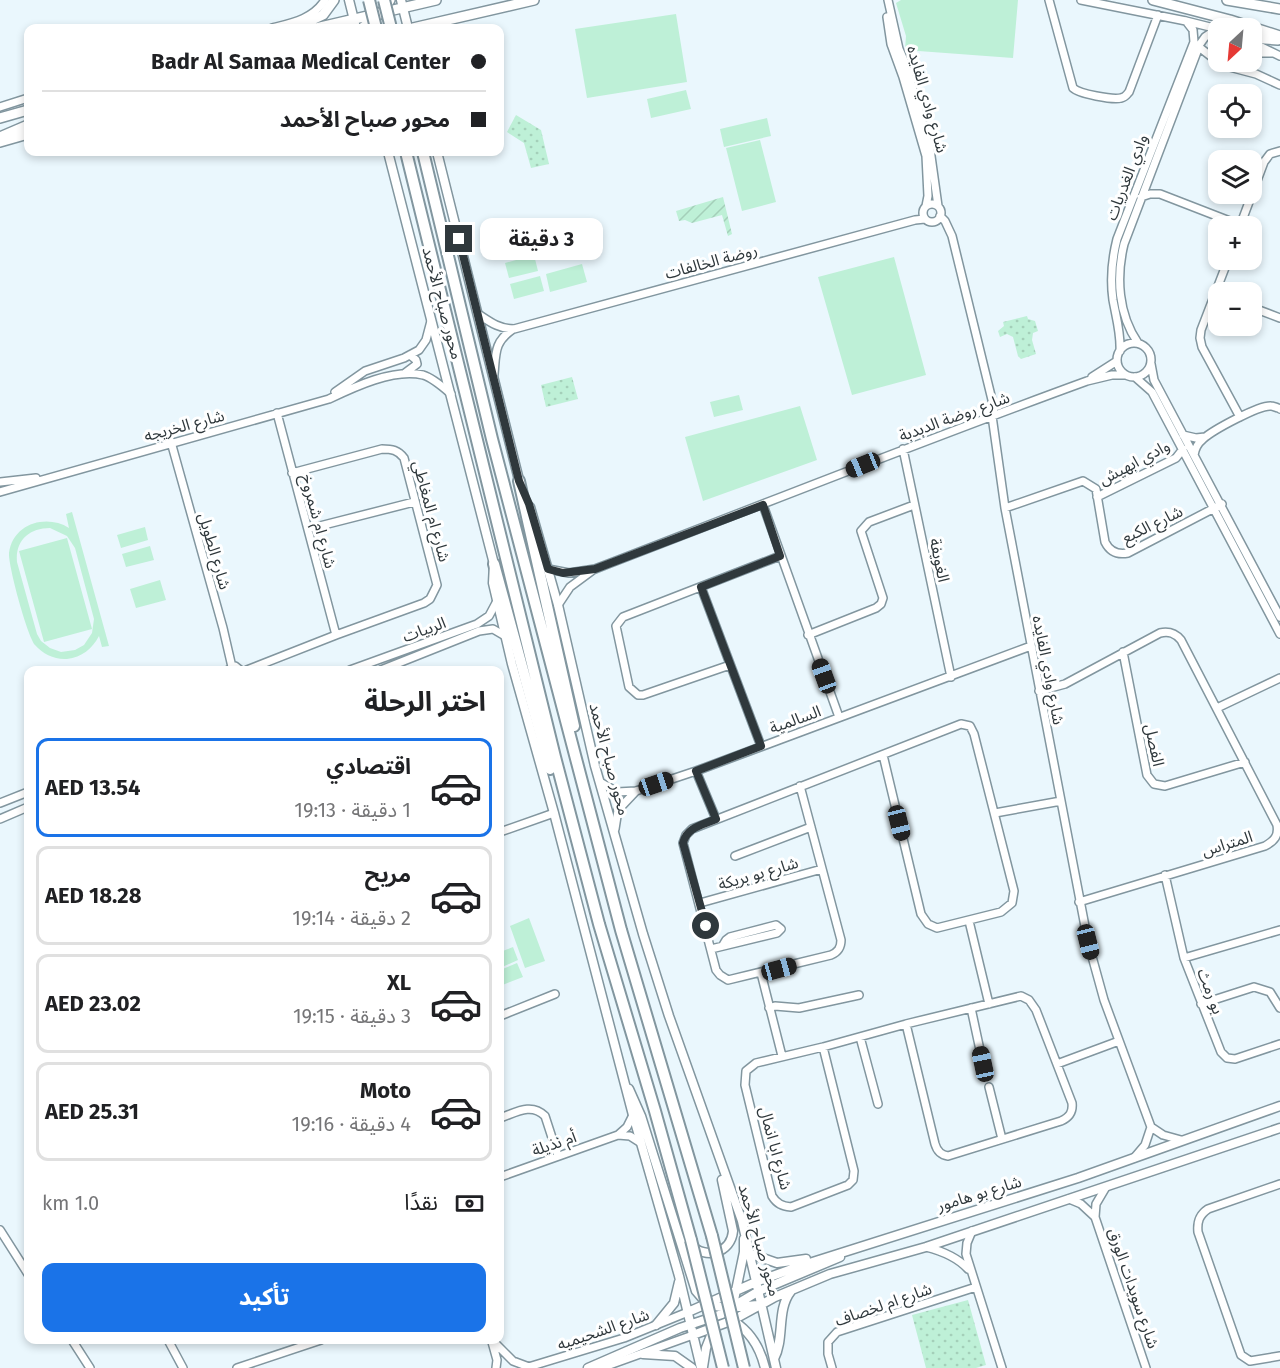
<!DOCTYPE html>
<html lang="ar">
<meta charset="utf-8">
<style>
:root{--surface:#fff;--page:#f6f6f6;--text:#202124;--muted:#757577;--line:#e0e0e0;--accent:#1a73e8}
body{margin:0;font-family:"Fira Sans","Noto Sans Arabic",sans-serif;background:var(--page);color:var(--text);direction:rtl;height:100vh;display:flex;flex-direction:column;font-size:22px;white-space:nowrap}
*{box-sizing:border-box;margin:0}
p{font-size:20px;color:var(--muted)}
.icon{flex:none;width:33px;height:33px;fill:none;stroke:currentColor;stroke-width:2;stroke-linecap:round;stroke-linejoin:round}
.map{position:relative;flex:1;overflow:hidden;direction:ltr}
.side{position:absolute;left:24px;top:666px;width:480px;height:678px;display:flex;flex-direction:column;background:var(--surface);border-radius:12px;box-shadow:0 3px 9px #0003;direction:rtl}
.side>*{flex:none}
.guide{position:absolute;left:24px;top:24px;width:480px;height:132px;border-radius:12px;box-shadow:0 3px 9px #0003;direction:rtl;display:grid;align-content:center;height:132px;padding:0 18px;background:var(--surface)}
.needle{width:39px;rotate:206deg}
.fabs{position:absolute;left:1208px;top:18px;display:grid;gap:12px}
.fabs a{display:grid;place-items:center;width:54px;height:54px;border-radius:12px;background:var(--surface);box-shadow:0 3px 9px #0003;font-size:30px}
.end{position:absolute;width:27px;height:27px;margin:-14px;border:8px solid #2f383c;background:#fff;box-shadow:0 0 0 3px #fff}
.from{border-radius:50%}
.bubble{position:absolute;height:42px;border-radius:12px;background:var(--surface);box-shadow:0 3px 9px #0003;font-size:20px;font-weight:700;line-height:42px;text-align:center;direction:rtl}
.car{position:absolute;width:18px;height:36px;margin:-18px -9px;border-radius:8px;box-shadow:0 0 4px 2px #0007;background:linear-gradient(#222 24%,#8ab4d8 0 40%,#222 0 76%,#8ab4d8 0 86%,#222 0)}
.guide b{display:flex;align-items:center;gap:21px;height:57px;font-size:22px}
.guide b+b{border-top:2px solid var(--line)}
.guide i{width:15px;height:15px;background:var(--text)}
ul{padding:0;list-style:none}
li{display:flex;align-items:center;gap:18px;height:99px;margin:0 12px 9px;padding:0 6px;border:3px solid var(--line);border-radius:12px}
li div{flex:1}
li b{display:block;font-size:22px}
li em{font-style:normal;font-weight:700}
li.current{border-color:var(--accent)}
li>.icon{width:54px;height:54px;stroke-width:1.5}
h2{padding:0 18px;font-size:27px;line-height:72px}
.pay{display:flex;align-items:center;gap:15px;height:66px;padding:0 18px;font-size:22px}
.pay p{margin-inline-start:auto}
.primary-button{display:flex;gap:12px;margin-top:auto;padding:12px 18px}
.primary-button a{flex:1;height:69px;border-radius:12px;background:var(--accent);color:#fff;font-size:24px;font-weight:700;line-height:69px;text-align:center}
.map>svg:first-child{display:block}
</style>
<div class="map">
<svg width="1280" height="1368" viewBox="0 0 1280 1368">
<defs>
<pattern id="grass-dots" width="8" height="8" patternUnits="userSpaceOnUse" patternTransform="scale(1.5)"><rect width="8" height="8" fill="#bef0d7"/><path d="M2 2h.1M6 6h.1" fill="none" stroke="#a4cfb9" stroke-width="1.8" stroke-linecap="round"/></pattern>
<pattern id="garden-furrows" width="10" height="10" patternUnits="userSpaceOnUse" patternTransform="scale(1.5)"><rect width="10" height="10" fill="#bef0d7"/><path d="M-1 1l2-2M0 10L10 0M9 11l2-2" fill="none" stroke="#a4cfb9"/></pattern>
</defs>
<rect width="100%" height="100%" fill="#eaf7fd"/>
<path fill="url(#grass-dots)" d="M 516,115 L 541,130 L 549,164 L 531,168 L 524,143 L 507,132 Z
M 1027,316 L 1028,319 L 1035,321 L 1038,331 L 1033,333 L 1032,340 L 1036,354 L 1021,359 L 1018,356 L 1013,337 L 1007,334 L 1000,337 L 998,331 L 1004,326 L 1003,322 Z
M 572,377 L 578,399 L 546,407 L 541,385 Z
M 968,1300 L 986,1365 L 976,1368 L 926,1368 L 912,1315 Z"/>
<path fill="url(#garden-furrows)" d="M 723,197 L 732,234 L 728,236 L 722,215 L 692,223 L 685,220 L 679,221 L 676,211 Z"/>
<path fill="#bef0d7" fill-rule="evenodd" d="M 901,0 L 1018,0 L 1013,58 L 905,50 L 906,36 L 896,3 Z
M 676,14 L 687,82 L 587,98 L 575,29 Z
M 686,90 L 691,109 L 651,118 L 647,99 Z
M 767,118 L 771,136 L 724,147 L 720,129 Z
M 760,140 L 776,202 L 742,211 L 726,148 Z
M 534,255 L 538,271 L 509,278 L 505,263 Z
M 894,257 L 926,375 L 852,395 L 818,277 Z
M 582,264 L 587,282 L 550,292 L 546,274 Z
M 540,276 L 544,291 L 514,299 L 510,284 Z
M 739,395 L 743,410 L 714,417 L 710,402 Z
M 800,406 L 817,460 L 703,501 L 685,437 Z
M 72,512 L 109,646 L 102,647 L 99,636 C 92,649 82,657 67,659 C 55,660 43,654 35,645 C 27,635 8,565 9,553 C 13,523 47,514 69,528 L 66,514 ZM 50,528 L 67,536 L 75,548 L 94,619 L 92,633 L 84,645 L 75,650 L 61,652 L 50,648 L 41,641 L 37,634 L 17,562 C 15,541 29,528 50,528 Z
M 145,527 L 148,540 L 121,548 L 117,535 Z
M 67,538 L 92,629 L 44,642 L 19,551 Z
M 150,546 L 154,560 L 126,567 L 122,554 Z
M 160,580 L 166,600 L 136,608 L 130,589 Z
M 529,918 L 545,961 L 525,968 L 510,926 Z
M 513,947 L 518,960 L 500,968 L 500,952 Z
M 517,963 L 523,977 L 500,986 L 500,970 Z"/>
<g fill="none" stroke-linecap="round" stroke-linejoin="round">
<defs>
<path id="minor" d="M 888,0 L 899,49 L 906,65 L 930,149 L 938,206
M 1049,0 L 1073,88 C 1079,94 1113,100 1121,98 C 1126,97 1126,95 1129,92 L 1158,15
M 1081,0 L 1186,21 L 1218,29
M 887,17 L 891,44 L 903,77 L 926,156 L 928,196 L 926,206
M 272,28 C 292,23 313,19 325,0
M 1251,42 L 1280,56
M 1199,47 L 1222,65 L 1256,74 L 1280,85
M 1251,53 L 1272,53
M 1215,60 L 1218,48
M 0,107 L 28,98
M 1141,197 L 1150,194 L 1160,194 L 1240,225
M923 213a9 9 0 1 1 18 0a9 9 0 1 1-18 0Z
M 940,216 L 945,221 L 952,236 L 994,408 L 992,416 L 1005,508 L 1088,942 L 1104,1000 L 1151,1127 L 1163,1135 L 1181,1140
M 1240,226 L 1264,162 L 1270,154 L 1280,151
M 1228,260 L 1201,330 L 1200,338 L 1202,347 L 1240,417
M 1251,307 L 1280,318
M 478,314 C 490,322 499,329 514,329 L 915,220 L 925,219
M1117 360a17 17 0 1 1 34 0a17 17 0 1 1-34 0Z
M 1138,343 C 1118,314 1116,277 1124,244 L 1200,44 L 1205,37 L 1217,29
M 1120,351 C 1121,333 1116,317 1113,300 C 1110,279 1112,259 1117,239 L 1194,42 L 1193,30 L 1186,21
M 1151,364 L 1154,380 L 1280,617
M 405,373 L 417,364 L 416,360 L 410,355
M 494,374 C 496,353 494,342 513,329
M 1092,377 L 1117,361
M 1135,377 L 1152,392 L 1280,634
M 335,392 L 365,371 L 404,358 L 419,350 L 426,340 L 431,321
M 277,413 L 336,635
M 1183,435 L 1196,438 L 1205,437
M 171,442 L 223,628 L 232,667
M 903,449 L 951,677
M 1194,455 C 1195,448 1198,443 1203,439 C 1213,430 1259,405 1271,406 C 1272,406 1279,408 1280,409
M 0,482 L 36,478
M 0,492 L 329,399 C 354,387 394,368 423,375 C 433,378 443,387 451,394
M 1097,497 L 1176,458 L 1183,449
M 763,505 L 839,717
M 1005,508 L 1083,481 L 1096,489 L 1105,542 C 1110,552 1118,555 1128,553 L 1222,504
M 308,529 L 414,502
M 548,569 L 569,573 L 595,569 C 759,506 922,441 1087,381 L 1112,375 L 1126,375
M 701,587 L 761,746
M 558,605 L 570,587 L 593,570
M 808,635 L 876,608 L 881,604 L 883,598 L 861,531 L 869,522 L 914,505
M 1123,652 L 1147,775 L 1154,784 L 1165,786 L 1245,762
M 730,665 L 643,695 L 638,695 L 629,687 L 616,626 L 623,617 L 780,556
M 228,670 L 235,666 L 240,670
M 247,670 L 336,635 L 424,603 L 430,599 L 437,585 L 404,458 C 398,450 392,449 382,449 L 292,473
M 350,670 L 477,624 L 489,616 L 497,601
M 381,670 L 479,631 L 493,629 L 505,636
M 1039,691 L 1065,684 L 1160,633 C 1169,631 1175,633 1181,640 L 1277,825 C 1279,836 1274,841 1265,846 L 1079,902
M 1217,708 L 1280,678
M 696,771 L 716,819
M 600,782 L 617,792 L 636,791 L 696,771 L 1031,646
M 800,786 L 841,940 C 841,948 838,952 831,955 L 728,980 L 720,975 L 716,970 L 683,843 L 686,835 L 692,829 C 781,794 871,760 961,724 L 970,726 L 974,734 L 1014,891 L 1012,903 L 1001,912 L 937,928 L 928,924 L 921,914 L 883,755
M 0,803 L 28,792
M 995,813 L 1061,801
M 0,819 L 28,807
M 615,829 L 618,810 L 636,791
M 500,832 L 554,813
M 735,856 L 811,827
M 1165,875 L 1184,958 L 1221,1052 L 1227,1058 L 1235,1059 L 1280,1044
M 700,903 L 822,869
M 969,921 L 989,1004
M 711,949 L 777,933 L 781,929 L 776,925 L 730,937 L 726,940 L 723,945
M 1184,958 L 1280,930
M 761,973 L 782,1056
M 1201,1004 L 1254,987 L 1270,992 L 1280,1008
M 769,1008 L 775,1006 L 799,1008 L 859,995
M 971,1008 L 983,1064
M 500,1016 L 555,994
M 860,1037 L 878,1104
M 823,1047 L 854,1171 L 853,1180 L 848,1185 L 791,1207 C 782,1206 777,1204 772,1196 L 745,1085 L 746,1071 L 756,1063 L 823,1047 L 906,1024 L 1021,996 L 1029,1000 L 1036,1010 L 1072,1103 C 1073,1112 1070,1117 1061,1121 L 948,1156 C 941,1155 937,1151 935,1144 L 906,1024
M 1057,1064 L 1119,1041
M 989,1087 L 1002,1139
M 500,1118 C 515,1113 531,1102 545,1116 L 558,1156
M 618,1135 L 627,1127 L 633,1115
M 1134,1158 L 1145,1145 L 1151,1127
M 500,1177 L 618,1135 L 630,1136 L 641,1143
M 1280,1184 L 1208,1209 C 1199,1215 1197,1222 1198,1232 L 1241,1355 L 1250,1361 L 1280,1356
M 1106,1187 L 1096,1204 L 1095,1217 L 1146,1368
M 1069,1199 L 1081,1204 L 1095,1217
M 0,1230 L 28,1274
M 972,1231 L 967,1243 L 966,1254 L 1002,1368
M 926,1247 C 942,1251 957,1257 968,1269
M 72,1340 L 90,1368
M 168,1340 L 183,1368
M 492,1340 L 513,1361 L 529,1367
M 492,1342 L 497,1360 L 496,1368
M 237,1368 L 321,1340
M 525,1368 L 624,1338 L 688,1312
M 601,1368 L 693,1335
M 832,1368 L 828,1354 L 828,1342 L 837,1332 L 976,1287"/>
<path id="tertiary" d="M 349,0 L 356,28
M 401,0 L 408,28
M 388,152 L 494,564 L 493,583 L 512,664 L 554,813 L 633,1115 L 679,1276 L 701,1368
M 437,152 L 520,484
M 530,507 L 558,605 L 595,766 L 643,934 L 669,1016 L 742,1221 L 776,1368
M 629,1089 L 641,1116 L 696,1291 L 708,1305 L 729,1308 L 757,1305
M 691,1245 C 706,1260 731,1253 733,1231 L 722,1180
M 751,1254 L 777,1263 L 806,1259
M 732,1307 L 759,1291 L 840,1257
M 688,1312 L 756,1282 L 800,1266 L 1078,1178 L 1280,1106
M 730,1319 C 750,1330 760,1347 765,1368
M 656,1325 L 674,1303 L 679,1282
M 693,1335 L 733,1320 L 775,1297 L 830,1274 L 926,1247 L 1280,1128
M 643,1354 L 675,1356 L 692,1368
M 774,1359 C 785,1338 776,1310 791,1291
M 703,1367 L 706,1348 L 714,1328
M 588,1368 L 680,1328 L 722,1314 L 734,1300 L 744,1252 L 744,1239"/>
<path id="secondary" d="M 1153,0 L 1230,20 L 1280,36
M 1227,0 L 1280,9
M 295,28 L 323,15 L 334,0
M 316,28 L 436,0
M 362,28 L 382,12 L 390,0
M 413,28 L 534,0
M 1251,38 L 1278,40
M 0,118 L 28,110
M 0,137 L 28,125
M 0,142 L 28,134"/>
<path id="trunk" d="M 406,152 L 555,757 L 599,924 L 655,1111 L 691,1240
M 423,152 L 492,439 L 621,930 L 712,1236
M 519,481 L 574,726
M 494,564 L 550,769"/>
</defs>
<use href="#minor" stroke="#82969f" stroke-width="10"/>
<use href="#tertiary" stroke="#82969f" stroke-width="11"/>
<use href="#secondary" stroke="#82969f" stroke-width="12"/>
<use href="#trunk" stroke="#82969f" stroke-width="14"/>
<use href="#minor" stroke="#fff" stroke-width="7"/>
<use href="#tertiary" stroke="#fff" stroke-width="8"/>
<use href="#secondary" stroke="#fff" stroke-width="9"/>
<use href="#trunk" stroke="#fff" stroke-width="10"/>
<defs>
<path id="trunk-bridge" d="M 369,0 L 376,28
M 384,0 L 391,28
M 712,1236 L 744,1368
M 691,1240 L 723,1368"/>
</defs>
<use href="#trunk-bridge" stroke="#82969f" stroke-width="14" stroke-linecap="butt"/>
<use href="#trunk-bridge" stroke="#fff" stroke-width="10"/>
</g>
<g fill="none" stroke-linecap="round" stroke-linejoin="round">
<path stroke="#2f383c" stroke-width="8" d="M 459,239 L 519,481 L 529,504 L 548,569 L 563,573 L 595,569 L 763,505 L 780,556 L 701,587 L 761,746 L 696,771 L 716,819 C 703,825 687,827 683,843 L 706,926"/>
</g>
<g text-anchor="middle" stroke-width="6" stroke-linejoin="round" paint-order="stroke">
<g font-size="16" fill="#2f383c" stroke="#fff">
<text transform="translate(928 99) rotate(74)" y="6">شارع وادي الفايده</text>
<text transform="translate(1126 177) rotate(-69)" y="6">وادي الغدريات</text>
<text transform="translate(711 261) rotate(-15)" y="6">روضة الخالفات</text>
<text transform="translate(443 303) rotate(75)" y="6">محور صباح الأحمد</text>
<text transform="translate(954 416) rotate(-20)" y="6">شارع روضة الدبدبة</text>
<text transform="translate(184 425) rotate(-15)" y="6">شارع الخريجه</text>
<text transform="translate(1134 462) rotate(-28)" y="6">وادي ابهيش</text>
<text transform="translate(432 511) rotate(75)" y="6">شارع ام المغاطي</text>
<text transform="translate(319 521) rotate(75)" y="6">شارع ام شمروخ</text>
<text transform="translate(1152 524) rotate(-26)" y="6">شارع الكبع</text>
<text transform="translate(215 551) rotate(74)" y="6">شارع الطويل</text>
<text transform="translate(940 560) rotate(78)" y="6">الغويفة</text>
<text transform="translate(424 629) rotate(-20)" y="6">الربيات</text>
<text transform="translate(1049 670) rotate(79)" y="6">شارع وادي الفايده</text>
<text transform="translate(795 719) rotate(-20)" y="6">السالمية</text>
<text transform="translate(1155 745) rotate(78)" y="6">الفصل</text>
<text transform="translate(610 759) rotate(75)" y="6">محور صباح الأحمد</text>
<text transform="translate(1227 843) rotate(-17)" y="6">المتراس</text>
<text transform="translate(758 873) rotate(-16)" y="6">شارع بو بريكة</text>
<text transform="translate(1211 991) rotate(69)" y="6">بو رمث</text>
<text transform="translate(554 1143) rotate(-19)" y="6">أم نذيلة</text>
<text transform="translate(776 1148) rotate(75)" y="6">شارع ابا انمال</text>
<text transform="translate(979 1193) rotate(-17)" y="6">شارع بو هامور</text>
<text transform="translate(760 1240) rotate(74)" y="6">محور صباح الأحمد</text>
<text transform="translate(1134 1288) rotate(71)" y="6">شارع سويدات الورق</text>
<text transform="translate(883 1304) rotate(-19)" y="6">شارع ام لخصاف</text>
<text transform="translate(603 1329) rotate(-19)" y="6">شارع الشحيميه</text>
</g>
</g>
</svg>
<div class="fabs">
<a><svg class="needle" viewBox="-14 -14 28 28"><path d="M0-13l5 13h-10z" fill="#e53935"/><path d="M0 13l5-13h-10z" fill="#757577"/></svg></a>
<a><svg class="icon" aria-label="locate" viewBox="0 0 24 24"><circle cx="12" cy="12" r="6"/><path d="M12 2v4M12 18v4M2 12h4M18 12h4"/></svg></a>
<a><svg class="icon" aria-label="layers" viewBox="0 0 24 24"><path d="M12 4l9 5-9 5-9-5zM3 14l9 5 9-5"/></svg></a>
<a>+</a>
<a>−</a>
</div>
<i class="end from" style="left:706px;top:926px"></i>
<i class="end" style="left:459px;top:239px"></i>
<div class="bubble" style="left:480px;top:218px;width:123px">3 دقيقة</div>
<i class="car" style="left:863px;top:465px;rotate:248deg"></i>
<i class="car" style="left:824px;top:676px;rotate:340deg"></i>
<i class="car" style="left:656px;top:784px;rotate:71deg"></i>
<i class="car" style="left:899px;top:823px;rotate:166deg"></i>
<i class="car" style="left:1088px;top:942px;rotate:166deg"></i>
<i class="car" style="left:779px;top:969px;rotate:75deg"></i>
<i class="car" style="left:983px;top:1064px;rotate:348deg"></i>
<div class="guide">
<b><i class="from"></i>Badr Al Samaa Medical Center</b>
<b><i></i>محور صباح الأحمد</b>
</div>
<section class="side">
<h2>اختر الرحلة</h2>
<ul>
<li class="current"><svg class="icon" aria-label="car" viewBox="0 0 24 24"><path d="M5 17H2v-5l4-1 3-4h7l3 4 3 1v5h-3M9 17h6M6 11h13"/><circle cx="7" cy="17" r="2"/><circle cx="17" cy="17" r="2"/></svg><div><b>اقتصادي</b><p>1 دقيقة · 19:13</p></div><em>AED 13.54</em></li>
<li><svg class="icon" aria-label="car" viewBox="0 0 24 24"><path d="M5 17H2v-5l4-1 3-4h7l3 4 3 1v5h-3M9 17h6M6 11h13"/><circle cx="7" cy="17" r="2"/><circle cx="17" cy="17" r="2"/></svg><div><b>مريح</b><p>2 دقيقة · 19:14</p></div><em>AED 18.28</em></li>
<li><svg class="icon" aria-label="car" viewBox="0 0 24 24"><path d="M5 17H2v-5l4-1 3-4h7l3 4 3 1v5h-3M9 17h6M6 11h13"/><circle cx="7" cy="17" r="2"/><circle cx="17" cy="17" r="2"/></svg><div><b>XL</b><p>3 دقيقة · 19:15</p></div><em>AED 23.02</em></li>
<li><svg class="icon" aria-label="car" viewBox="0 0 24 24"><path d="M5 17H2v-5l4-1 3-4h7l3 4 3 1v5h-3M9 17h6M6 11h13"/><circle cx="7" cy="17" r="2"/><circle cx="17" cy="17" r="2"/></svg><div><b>Moto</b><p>4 دقيقة · 19:16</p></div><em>AED 25.31</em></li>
</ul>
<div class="pay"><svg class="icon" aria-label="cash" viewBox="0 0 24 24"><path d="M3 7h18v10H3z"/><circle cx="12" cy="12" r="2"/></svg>نقدًا<p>1.0 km</p></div>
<div class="primary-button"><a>تأكيد</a></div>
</section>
</div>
